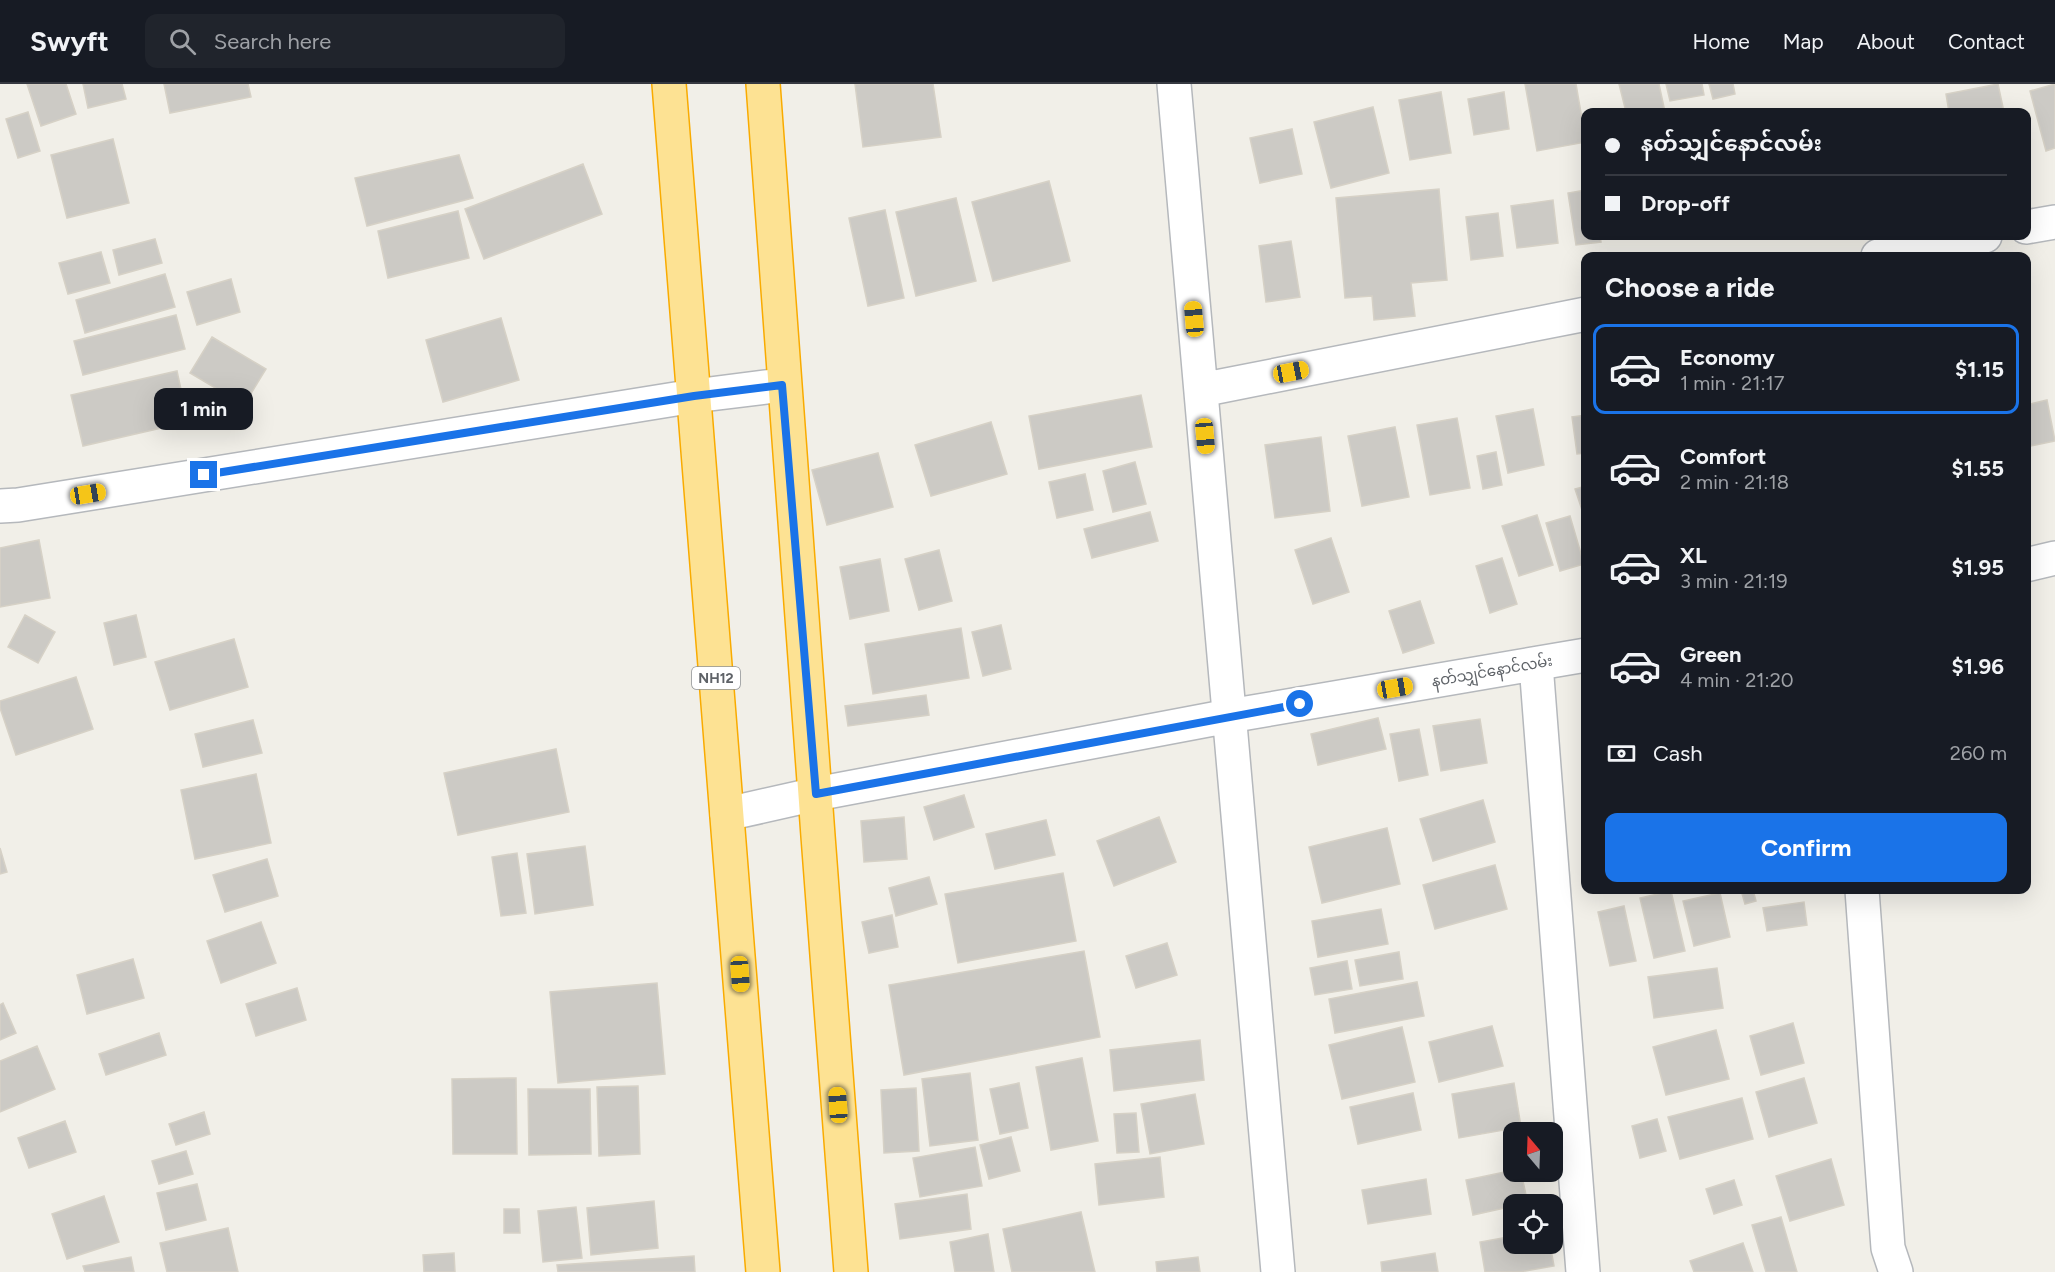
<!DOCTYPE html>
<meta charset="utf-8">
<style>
:root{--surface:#171b24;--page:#20242c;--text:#f1f3f6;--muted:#9ea1a6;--line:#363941;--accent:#1a73e8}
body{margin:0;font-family:Figtree,"Noto Sans Myanmar",sans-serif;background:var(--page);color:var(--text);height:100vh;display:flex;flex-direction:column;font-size:22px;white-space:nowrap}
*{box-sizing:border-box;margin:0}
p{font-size:20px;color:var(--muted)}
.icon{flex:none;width:33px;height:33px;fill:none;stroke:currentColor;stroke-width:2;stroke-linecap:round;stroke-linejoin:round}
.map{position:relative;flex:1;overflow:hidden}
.drawer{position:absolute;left:1581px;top:168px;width:450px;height:642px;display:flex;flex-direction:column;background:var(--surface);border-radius:12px;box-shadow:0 6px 24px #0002}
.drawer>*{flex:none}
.banner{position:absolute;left:1581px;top:24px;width:450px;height:132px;border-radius:12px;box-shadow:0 6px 24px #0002;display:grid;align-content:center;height:132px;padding:0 24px;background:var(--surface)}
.needle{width:39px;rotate:341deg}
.tools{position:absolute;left:1503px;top:1038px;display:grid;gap:12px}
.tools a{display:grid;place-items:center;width:60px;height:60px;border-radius:12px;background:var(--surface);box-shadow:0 6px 24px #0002;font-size:30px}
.end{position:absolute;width:27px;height:27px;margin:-14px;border:8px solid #1a73e8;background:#fff;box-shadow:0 0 0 3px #fff}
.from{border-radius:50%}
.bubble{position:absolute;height:42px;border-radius:12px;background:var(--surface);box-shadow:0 6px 24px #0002;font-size:20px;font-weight:700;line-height:42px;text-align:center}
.car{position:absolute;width:18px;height:36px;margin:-18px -9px;border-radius:8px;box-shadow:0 0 4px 2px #0007;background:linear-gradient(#f5c518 24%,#345 0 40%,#f5c518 0 76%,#345 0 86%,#f5c518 0)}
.banner b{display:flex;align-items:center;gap:21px;height:57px;font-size:22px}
.banner b+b{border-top:2px solid var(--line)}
.banner i{width:15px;height:15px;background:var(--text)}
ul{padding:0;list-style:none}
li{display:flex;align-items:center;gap:18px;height:90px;margin:0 12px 9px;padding:0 12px;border:3px solid transparent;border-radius:12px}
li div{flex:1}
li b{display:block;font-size:22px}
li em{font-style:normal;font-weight:700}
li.on{border-color:var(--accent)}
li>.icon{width:54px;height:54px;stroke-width:1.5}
h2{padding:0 24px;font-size:27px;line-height:72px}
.pay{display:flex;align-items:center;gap:15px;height:66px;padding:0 24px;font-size:22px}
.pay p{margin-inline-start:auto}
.primary-button{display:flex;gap:12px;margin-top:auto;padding:12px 24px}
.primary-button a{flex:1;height:69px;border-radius:12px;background:var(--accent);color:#fff;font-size:24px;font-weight:700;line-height:69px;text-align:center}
header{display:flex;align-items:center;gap:36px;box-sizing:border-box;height:84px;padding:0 30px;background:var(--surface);border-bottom:2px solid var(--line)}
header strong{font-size:28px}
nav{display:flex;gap:33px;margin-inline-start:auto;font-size:21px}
.search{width:420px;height:54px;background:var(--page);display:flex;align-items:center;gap:15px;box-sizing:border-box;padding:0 21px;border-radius:12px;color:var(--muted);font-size:22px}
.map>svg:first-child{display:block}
</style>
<header>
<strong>Swyft</strong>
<div class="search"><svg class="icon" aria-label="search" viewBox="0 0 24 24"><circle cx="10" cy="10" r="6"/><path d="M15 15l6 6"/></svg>Search here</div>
<nav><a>Home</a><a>Map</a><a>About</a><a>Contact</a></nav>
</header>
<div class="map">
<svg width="2055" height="1188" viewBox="0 0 2055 1188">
<rect width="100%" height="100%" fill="#f1efe8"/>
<path fill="#cccac5" stroke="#d6d1c6" stroke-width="1.5" d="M 27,0 L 66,0 L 76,30 L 41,42 Z
M 83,0 L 122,0 L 126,15 L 88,24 Z
M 164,0 L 248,0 L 251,13 L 170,29 Z
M 855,0 L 933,0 L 941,53 L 863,63 Z
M 1525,0 L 1576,0 L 1586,58 L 1537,67 Z
M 1619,0 L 1659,0 L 1665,28 L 1626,28 Z
M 1666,0 L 1702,0 L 1704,11 L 1670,17 Z
M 1709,0 L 1733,0 L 1735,10 L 1713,15 Z
M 1998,0 L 2004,28 L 1949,28 L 1946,10 Z
M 2055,0 L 2055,64 L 2046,67 L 2030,7 Z
M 1441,8 L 1451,69 L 1410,76 L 1399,16 Z
M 1504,8 L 1509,45 L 1474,51 L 1468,15 Z
M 1373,23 L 1389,89 L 1331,104 L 1314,38 Z
M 28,28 L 40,67 L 18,74 L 6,35 Z
M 1292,45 L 1302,90 L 1260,99 L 1250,54 Z
M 113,55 L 129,119 L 67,134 L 51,71 Z
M 459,71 L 473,114 L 367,142 L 355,94 Z
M 583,80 L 602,130 L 484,175 L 465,125 Z
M 1049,97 L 1070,177 L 993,197 L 972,118 Z
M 1439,105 L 1447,196 L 1411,199 L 1415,232 L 1374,236 L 1372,212 L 1345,214 L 1336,114 Z
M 1586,106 L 1586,152 L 1600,152 L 1601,158 L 1576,161 L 1568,109 Z
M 956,114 L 976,197 L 916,212 L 896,128 Z
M 1553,116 L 1558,159 L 1517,164 L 1511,122 Z
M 885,126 L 904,214 L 868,222 L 849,134 Z
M 458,127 L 469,174 L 388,194 L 378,147 Z
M 1498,129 L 1503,172 L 1471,176 L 1466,133 Z
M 155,155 L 162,179 L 119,191 L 113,166 Z
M 1291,157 L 1300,213 L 1266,218 L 1259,162 Z
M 101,168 L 110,199 L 68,210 L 59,179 Z
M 165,190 L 175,223 L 85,249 L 76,216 Z
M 231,195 L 240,228 L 197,241 L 187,208 Z
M 176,231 L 185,265 L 83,291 L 74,257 Z
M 501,234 L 519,296 L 443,318 L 426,256 Z
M 212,253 L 266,285 L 244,321 L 190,289 Z
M 177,287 L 188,338 L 83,362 L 71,311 Z
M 1141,311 L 1152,363 L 1039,385 L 1029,332 Z
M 2047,316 L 2055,357 L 2026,363 L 2026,321 Z
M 1533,325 L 1544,381 L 1508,389 L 1496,332 Z
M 1586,331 L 1586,369 L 1577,370 L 1572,333 Z
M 1457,334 L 1470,404 L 1430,411 L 1417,341 Z
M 991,338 L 1007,390 L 931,412 L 915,361 Z
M 1395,343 L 1409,413 L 1362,422 L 1348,352 Z
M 1321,353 L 1330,427 L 1275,434 L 1265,361 Z
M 1496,368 L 1502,401 L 1483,405 L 1477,372 Z
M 878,369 L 893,423 L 827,441 L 812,386 Z
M 1135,378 L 1146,420 L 1113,428 L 1103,387 Z
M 1085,390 L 1093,426 L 1057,434 L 1049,398 Z
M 1586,402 L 1586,438 L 1575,405 Z
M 1150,428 L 1158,457 L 1092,474 L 1084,445 Z
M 1537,431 L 1553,481 L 1519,492 L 1502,442 Z
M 1570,432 L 1584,480 L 1560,487 L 1546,439 Z
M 1331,454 L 1349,508 L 1313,520 L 1295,466 Z
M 39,456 L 50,514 L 0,523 L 0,464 Z
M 939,466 L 952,517 L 919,526 L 905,475 Z
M 1502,474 L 1517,520 L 1490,529 L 1476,482 Z
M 880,475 L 889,527 L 850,535 L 840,483 Z
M 1420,517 L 1434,559 L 1403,569 L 1389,527 Z
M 25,531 L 55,548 L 38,579 L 8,563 Z
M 136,531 L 146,573 L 114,581 L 104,539 Z
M 1001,541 L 1011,585 L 983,592 L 972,548 Z
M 961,544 L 969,594 L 873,610 L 865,560 Z
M 234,555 L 248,603 L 170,626 L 155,578 Z
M 76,593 L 93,645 L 16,671 L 0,624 L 0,617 Z
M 926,611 L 929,631 L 848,642 L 845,622 Z
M 1378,634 L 1386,665 L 1318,681 L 1311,650 Z
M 1480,635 L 1487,679 L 1441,687 L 1433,642 Z
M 253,636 L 262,669 L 203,683 L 195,650 Z
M 1419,645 L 1428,691 L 1399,697 L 1390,650 Z
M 556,665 L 569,728 L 458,751 L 444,689 Z
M 256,690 L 271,759 L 195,775 L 181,706 Z
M 964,711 L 974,743 L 934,756 L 924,723 Z
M 1483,716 L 1495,758 L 1433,777 L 1420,735 Z
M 904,733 L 907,775 L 864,778 L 861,737 Z
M 1159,733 L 1176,778 L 1114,802 L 1097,757 Z
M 1046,736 L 1055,771 L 995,785 L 986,750 Z
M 1387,744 L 1400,800 L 1322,819 L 1309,763 Z
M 585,762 L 593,821 L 535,830 L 527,770 Z
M 0,764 L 7,788 L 0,790 Z
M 517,769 L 526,829 L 501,832 L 492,773 Z
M 267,775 L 278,812 L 225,828 L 213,791 Z
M 1495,781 L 1507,825 L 1435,845 L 1423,801 Z
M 1063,789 L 1076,857 L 958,879 L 945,810 Z
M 929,793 L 937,820 L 896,832 L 889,804 Z
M 1741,806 L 1753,806 L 1756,817 L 1745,820 Z
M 1671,807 L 1685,867 L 1654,874 L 1640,814 Z
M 1720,809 L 1730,853 L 1694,862 L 1683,817 Z
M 1804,818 L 1807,841 L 1767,847 L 1763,824 Z
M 1624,822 L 1636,877 L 1610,882 L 1598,828 Z
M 1381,825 L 1388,860 L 1318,873 L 1312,837 Z
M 892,831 L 898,863 L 869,869 L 862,838 Z
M 261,838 L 276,879 L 221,899 L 207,857 Z
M 1167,859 L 1177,891 L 1136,904 L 1126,872 Z
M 1084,867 L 1100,953 L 904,991 L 889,901 Z
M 1399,868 L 1403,895 L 1360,902 L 1355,876 Z
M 133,875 L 144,914 L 87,930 L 77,891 Z
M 1347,877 L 1352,905 L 1315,911 L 1310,884 Z
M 1717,884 L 1723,924 L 1654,934 L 1648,893 Z
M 1417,898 L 1424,932 L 1335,949 L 1329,915 Z
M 657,899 L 665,990 L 558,999 L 550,908 Z
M 297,904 L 306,936 L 256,952 L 246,920 Z
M 3,919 L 16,949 L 0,956 L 0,921 Z
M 1793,939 L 1804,979 L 1761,991 L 1750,952 Z
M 1492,942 L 1503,982 L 1439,998 L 1429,958 Z
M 1402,943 L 1415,998 L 1342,1015 L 1329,961 Z
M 1716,946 L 1729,995 L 1666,1011 L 1653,963 Z
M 159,949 L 166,971 L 106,991 L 99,970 Z
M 1200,956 L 1204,996 L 1114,1007 L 1110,966 Z
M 37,962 L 55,1005 L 0,1028 L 0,977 Z
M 1082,974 L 1098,1057 L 1051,1066 L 1036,983 Z
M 970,989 L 978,1056 L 930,1062 L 922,995 Z
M 516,994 L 517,1070 L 453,1070 L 452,995 Z
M 1804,994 L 1817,1039 L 1769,1053 L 1756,1008 Z
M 1019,999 L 1028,1044 L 1000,1050 L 990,1005 Z
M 1514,999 L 1521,1043 L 1459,1054 L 1452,1010 Z
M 638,1002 L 640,1070 L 599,1072 L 597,1003 Z
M 916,1004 L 919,1067 L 884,1069 L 881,1006 Z
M 528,1005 L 590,1005 L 591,1070 L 529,1071 Z
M 1413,1009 L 1421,1046 L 1358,1060 L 1350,1023 Z
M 1195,1010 L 1204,1060 L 1150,1070 L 1141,1020 Z
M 1742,1014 L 1753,1055 L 1680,1075 L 1668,1033 Z
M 204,1028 L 210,1050 L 176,1061 L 169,1040 Z
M 1136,1029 L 1139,1068 L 1117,1069 L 1114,1030 Z
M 1657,1035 L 1666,1067 L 1640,1074 L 1632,1042 Z
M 65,1037 L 76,1068 L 29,1084 L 18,1054 Z
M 1011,1053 L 1020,1087 L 989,1095 L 980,1061 Z
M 975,1063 L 982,1102 L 920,1113 L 913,1074 Z
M 186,1067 L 193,1090 L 159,1100 L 152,1077 Z
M 1160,1073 L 1164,1113 L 1099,1121 L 1095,1080 Z
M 1831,1075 L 1844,1121 L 1790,1137 L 1776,1092 Z
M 1514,1086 L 1521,1088 L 1528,1120 L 1514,1120 L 1514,1122 L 1473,1131 L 1466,1096 Z
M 1426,1095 L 1431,1130 L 1368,1140 L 1362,1106 Z
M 1734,1096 L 1742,1121 L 1714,1130 L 1706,1105 Z
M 197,1100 L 206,1136 L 166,1146 L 157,1109 Z
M 967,1110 L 971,1145 L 900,1155 L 895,1120 Z
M 104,1112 L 119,1158 L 67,1175 L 52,1130 Z
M 654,1117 L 658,1164 L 591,1171 L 587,1124 Z
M 576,1123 L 582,1174 L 543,1178 L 538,1127 Z
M 504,1125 L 519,1125 L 520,1149 L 504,1149 Z
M 1081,1128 L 1095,1188 L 1012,1188 L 1003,1145 Z
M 1781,1133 L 1797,1188 L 1766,1188 L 1752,1141 Z
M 228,1144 L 238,1188 L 167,1188 L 160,1159 Z
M 988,1150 L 994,1188 L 955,1188 L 950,1158 Z
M 1514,1152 L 1514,1160 L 1550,1160 L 1554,1182 L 1519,1188 L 1485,1188 L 1480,1158 Z
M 1743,1159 L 1753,1188 L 1694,1188 L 1690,1177 Z
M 454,1169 L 455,1188 L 424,1188 L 423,1171 Z
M 1435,1169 L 1438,1188 L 1382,1188 L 1381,1178 Z
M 694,1172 L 695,1188 L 558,1188 L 557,1181 Z
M 131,1173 L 134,1188 L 85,1188 L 83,1182 Z
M 1198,1173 L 1200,1188 L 1157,1188 L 1156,1178 Z"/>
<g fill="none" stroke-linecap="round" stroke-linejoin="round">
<defs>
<path id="street" d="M 1174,0 L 1278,1188
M 2026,143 L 2055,138
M 1878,172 L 1985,152
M 1201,306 L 1586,230
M 0,422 L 18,421 L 694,312 L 782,301
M 2026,481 L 2055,474
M 1536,580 L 1583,1188
M 727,730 L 816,710 L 1229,632 L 1586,571
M 1862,806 L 1888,1164 L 1896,1188"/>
<path id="highway" d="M 669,0 L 763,1188
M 763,0 C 789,396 822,792 851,1188"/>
</defs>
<use href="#street" stroke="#b5b8bc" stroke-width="36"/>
<use href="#highway" stroke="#f9ab00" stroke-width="36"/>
<use href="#street" stroke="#fff" stroke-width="33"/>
<use href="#highway" stroke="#fde293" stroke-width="33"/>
</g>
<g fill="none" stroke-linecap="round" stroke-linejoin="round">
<path stroke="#1a73e8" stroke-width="8" d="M 204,391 L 694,312 L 782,301 L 816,710 L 1300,620"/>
</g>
<g text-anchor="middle" stroke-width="5" stroke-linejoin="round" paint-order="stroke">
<rect fill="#fff" stroke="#8f9295" stroke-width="1.5" x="692" y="583" width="48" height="22" rx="4.5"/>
<g font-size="14" font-weight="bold" fill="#5f6368">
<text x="716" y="599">NH12</text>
</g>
<g font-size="15" fill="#5f6368" stroke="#fff">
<text transform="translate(1492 587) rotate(-10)" y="5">နတ်သျှင်နောင်လမ်း</text>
</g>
</g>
</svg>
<div class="tools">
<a><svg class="needle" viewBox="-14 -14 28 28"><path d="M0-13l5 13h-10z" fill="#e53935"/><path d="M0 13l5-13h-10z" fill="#9ea1a6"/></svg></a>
<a><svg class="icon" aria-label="locate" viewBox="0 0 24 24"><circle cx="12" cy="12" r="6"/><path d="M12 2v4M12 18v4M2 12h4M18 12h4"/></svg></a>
</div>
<i class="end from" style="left:1300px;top:620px"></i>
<i class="end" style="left:204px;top:391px"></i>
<div class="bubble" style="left:154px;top:304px;width:99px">1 min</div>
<i class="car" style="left:1194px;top:235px;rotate:355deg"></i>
<i class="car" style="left:1291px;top:288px;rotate:79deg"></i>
<i class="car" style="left:1205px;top:352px;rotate:175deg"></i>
<i class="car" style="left:88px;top:410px;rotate:81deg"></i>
<i class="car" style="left:1395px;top:604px;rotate:80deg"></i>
<i class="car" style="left:740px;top:890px;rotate:176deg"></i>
<i class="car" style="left:838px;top:1021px;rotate:356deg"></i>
<div class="banner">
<b><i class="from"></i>နတ်သျှင်နောင်လမ်း</b>
<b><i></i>Drop-off</b>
</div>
<section class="drawer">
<h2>Choose a ride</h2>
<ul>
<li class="on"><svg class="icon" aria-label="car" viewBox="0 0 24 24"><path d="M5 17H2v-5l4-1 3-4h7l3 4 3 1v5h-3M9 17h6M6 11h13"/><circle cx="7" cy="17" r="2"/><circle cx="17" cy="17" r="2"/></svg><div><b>Economy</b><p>1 min · 21:17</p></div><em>$1.15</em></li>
<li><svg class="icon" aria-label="car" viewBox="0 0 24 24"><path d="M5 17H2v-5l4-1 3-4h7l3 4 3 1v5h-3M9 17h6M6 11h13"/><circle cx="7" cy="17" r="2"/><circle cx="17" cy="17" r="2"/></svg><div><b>Comfort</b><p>2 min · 21:18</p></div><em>$1.55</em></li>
<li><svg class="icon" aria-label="car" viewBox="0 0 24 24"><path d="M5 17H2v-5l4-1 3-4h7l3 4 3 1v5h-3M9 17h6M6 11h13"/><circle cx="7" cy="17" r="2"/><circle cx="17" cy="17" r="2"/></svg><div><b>XL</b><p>3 min · 21:19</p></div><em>$1.95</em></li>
<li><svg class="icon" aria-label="car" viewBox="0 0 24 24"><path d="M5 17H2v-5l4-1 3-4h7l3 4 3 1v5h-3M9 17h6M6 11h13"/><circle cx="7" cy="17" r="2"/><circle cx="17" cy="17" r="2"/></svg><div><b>Green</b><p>4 min · 21:20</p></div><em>$1.96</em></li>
</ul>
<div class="pay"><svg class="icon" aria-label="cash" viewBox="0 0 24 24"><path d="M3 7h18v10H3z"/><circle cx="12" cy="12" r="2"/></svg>Cash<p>260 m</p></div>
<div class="primary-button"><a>Confirm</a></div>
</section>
</div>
